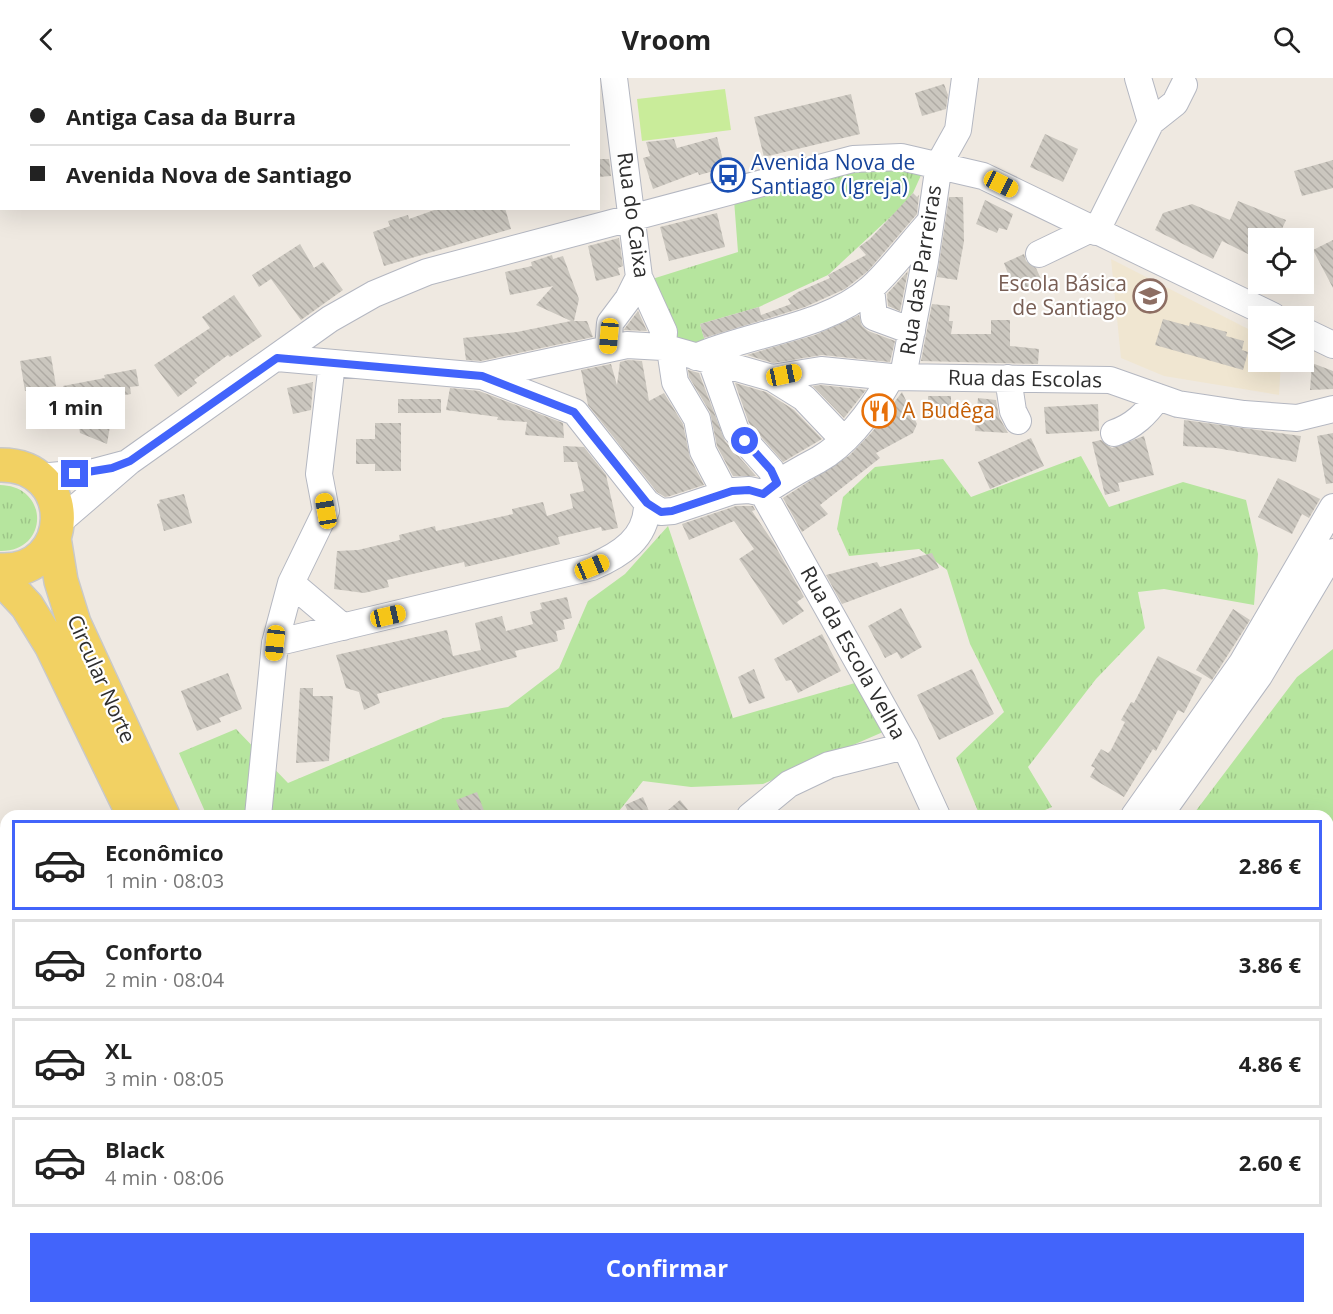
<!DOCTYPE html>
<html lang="pt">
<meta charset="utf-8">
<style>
:root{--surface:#fff;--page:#f6f6f6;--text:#222;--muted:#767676;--line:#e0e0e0;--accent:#4264fb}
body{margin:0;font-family:"Open Sans",sans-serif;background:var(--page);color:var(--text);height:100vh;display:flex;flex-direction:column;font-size:22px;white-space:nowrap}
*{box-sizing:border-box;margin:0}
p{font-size:20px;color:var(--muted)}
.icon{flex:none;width:33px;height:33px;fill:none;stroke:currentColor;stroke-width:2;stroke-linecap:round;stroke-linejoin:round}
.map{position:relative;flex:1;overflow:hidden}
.drawer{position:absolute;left:0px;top:732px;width:1334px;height:504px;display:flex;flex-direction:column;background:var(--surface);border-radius:18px 18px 0 0;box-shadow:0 6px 24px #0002}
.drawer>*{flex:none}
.banner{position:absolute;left:0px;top:0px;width:600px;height:132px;box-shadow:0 6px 24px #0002;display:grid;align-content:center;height:132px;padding:0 30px;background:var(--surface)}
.fabs{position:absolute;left:1248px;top:150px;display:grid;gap:12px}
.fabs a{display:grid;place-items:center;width:66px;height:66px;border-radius:0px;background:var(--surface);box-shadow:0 6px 24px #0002;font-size:30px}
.end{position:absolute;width:27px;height:27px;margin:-14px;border:8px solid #4264fb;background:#fff;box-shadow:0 0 0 3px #fff}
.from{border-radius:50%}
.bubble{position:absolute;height:42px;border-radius:0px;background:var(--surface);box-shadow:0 6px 24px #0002;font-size:20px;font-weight:700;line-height:42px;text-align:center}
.car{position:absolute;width:18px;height:36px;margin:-18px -9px;border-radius:8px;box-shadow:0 0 4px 2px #0007;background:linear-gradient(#f5c518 24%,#345 0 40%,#f5c518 0 76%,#345 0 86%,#f5c518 0)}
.banner b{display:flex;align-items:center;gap:21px;height:57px;font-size:22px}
.banner b+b{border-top:2px solid var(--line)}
.banner i{width:15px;height:15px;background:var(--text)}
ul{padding:10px 0 0;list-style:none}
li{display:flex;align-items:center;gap:18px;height:90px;margin:0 12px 9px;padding:0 18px;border:3px solid var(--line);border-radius:0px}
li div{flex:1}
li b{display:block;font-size:22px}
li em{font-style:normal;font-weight:700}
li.selected{border-color:var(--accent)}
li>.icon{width:54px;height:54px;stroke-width:1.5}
.cta{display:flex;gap:12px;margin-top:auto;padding:12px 30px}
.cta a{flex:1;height:69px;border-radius:0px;background:var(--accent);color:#fff;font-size:24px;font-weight:700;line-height:69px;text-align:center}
header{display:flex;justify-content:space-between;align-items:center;height:78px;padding:0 30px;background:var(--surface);font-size:27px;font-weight:700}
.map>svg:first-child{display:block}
</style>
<header><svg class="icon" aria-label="back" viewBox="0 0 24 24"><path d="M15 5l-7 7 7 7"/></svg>Vroom<svg class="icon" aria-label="search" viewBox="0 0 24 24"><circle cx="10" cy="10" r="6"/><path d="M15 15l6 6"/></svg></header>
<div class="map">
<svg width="1333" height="1236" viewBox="0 0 1333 1236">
<defs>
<pattern id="grass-tufts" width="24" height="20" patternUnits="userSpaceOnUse" patternTransform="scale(1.5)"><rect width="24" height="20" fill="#b6e59e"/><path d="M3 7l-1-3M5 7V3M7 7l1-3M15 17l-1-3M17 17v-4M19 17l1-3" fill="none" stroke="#9dc588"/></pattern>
<pattern id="forest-firs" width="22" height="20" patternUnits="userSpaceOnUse" patternTransform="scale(1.5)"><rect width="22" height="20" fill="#b6e59e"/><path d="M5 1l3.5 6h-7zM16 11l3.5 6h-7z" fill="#9dc588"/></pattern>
<pattern id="building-back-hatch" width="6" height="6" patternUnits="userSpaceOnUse" patternTransform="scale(1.5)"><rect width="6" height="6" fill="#cbc7bf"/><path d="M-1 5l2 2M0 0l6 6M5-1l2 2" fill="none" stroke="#afaba4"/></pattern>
</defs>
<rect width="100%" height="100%" fill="#efe9e1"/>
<path fill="#f0e6d1" d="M 1111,181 L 1258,256 L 1258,284 L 1281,284 L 1279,317 L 1164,298 L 1121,280 Z"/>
<path fill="url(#grass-tufts)" d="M 904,88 L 922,95 L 913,115 L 899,131 L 828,197 L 759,229 L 700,246 L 707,270 L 677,262 L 649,202 L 738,174 L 734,122 L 850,90 Z
M 1081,378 L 1109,429 L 1183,404 L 1246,422 L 1258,476 L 1254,527 L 1164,511 L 1138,514 L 1145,550 L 1096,601 L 1028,689 L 1052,729 L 1031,738 L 980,738 L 956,680 L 1004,634 L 970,566 L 947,492 L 919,471 L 849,478 L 837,451 L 843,419 L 875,389 L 943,381 L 971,419 Z
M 0,407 C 50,408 49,474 0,473 Z
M 668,448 L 733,640 L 855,605 L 883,654 L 763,706 L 691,709 L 643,703 L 615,738 L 207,738 L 179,675 L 236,651 L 288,705 L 443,640 L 508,629 L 559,590 L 588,523 L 625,496 Z
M 1333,571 L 1333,1236 L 897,1236 L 900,1230 L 1328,1230 L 1328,738 L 1192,738 L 1297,599 Z
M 459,1230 L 817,1230 L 814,1236 L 463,1236 Z"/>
<path fill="url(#forest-firs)" d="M 1333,1156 L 1333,1236 L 1273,1236 L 1276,1230 L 1328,1230 L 1328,1162 Z
M 1151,1230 L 1216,1230 L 1229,1236 L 1154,1236 Z"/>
<path fill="#c9ec9a" d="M 725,11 L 731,52 L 642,63 L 637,21 Z"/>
<path fill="url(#building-back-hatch)" d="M 944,6 L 948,17 L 946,31 L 922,38 L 915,15 Z
M 851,16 L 860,56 L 764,79 L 754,39 Z
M 1045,56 L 1078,71 L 1063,104 L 1030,89 Z
M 717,59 L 725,90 L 699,97 L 698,94 L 653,111 L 643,80 L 650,78 L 646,64 L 674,61 L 677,70 Z
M 598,81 L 609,81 L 611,98 L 598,99 Z
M 1333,82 L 1333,110 L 1302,118 L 1294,93 Z
M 913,115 L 917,119 L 919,117 L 917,136 L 868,193 L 845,211 L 805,229 L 704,260 L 700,246 L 759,229 L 761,237 L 791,226 L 788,221 L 798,214 L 830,200 L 828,197 L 866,177 L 859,169 L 870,161 Z
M 949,119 L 963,119 L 964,163 L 957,202 L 937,199 Z
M 985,122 L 1013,136 L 1007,152 L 999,150 L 997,155 L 976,146 Z
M 1238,123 L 1286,142 L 1278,160 L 1258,160 L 1258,175 L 1250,177 L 1222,163 L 1213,181 L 1155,152 L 1163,135 L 1192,126 L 1230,142 Z
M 440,130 L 505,130 L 511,151 L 384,188 L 373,154 L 390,148 L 388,143 L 408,137 L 409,141 Z
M 717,135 L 725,169 L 669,183 L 660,149 Z
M 619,160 L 623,188 L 618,190 L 620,197 L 596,203 L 588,168 Z
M 1333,162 L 1333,210 L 1313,172 Z
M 300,166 L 314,190 L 323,184 L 343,212 L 301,242 L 271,201 L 259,209 L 252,197 Z
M 1024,176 L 1026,183 L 1036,190 L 1042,203 L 1015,215 L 1004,185 Z
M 552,177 L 553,181 L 563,178 L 579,221 L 574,243 L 587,243 L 593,259 L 481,283 L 466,282 L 463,260 L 517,254 L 571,243 L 536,227 L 553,208 L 510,217 L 505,194 L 532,188 L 531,184 Z
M 908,193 L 900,233 L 888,228 L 887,216 Z
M 234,217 L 262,258 L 230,279 L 228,277 L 194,302 L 197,305 L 178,319 L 154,287 L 210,250 L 202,239 Z
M 932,226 L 950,228 L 949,243 L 953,243 L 951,256 L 991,256 L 991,242 L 1010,242 L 1010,268 L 1039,271 L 1038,286 L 921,283 Z
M 638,233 L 647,253 L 624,252 L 625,250 Z
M 859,237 L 862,248 L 868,253 L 895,263 L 890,284 L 822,277 L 773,285 L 747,277 L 815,257 Z
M 1163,241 L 1189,248 L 1190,244 L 1227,254 L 1226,258 L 1244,263 L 1242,272 L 1248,274 L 1243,292 L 1155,267 Z
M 51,278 L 56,308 L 25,313 L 20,283 Z
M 628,282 L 642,283 L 649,323 L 664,315 L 683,346 L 690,380 L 704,407 L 670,418 L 665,419 L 657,414 L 588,327 L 581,292 L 611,286 L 617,307 L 620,284 Z
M 1312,285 L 1333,293 L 1333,311 L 1310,312 Z
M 136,291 L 139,308 L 130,309 L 131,316 L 101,321 L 111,342 L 107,366 L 80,355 L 77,336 L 63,308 L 105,300 L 104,297 Z
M 688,292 L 699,295 L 725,363 L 756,398 L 733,398 L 717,368 L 710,334 L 689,299 Z
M 313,304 L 311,332 L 293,336 L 287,310 Z
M 735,305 L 766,314 L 794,332 L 822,361 L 783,384 L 749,345 Z
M 821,307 L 866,312 L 844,340 L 813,308 Z
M 450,310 L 479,313 L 563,345 L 564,360 L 525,357 L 527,344 L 497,342 L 498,339 L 446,332 Z
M 902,314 L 917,346 L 913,355 L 876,375 L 880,380 L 820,427 L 828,436 L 802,454 L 783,420 L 850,377 L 872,354 Z
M 928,318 L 951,318 L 951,338 L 928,338 Z
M 978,320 L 996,322 L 999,339 L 1008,355 L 975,353 Z
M 398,321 L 441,321 L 441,335 L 398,335 Z
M 1098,326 L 1099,353 L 1046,356 L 1044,329 Z
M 1184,342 L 1301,358 L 1296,384 L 1216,370 L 1183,368 Z
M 375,345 L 401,345 L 401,393 L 375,393 L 375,386 L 356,386 L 356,361 L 375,361 Z
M 1333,355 L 1333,405 L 1326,406 L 1317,358 Z
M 1144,358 L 1154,397 L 1118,405 L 1120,413 L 1105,417 L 1092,364 L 1101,362 L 1112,370 Z
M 1031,360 L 1044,388 L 990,411 L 978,384 Z
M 563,368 L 584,369 L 606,397 L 618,450 L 602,453 L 601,449 L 558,459 L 560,466 L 504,480 L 465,489 L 464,484 L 387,502 L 389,509 L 364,515 L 334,511 L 337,473 L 358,472 L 400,462 L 399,457 L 435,448 L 436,453 L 513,436 L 512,431 L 543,424 L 547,438 L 573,430 L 570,416 L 584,413 L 577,384 L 564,384 Z
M 1278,400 L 1320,421 L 1309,440 L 1302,436 L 1292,456 L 1258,439 Z
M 184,416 L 192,445 L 164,453 L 157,426 L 160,425 L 159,422 Z
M 736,428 L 753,428 L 755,432 L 752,433 L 773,464 L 804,519 L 797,524 L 804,533 L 783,547 L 739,481 L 754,471 L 734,443 L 689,462 L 682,446 Z
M 932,475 L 939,490 L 842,526 L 826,497 L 877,484 L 880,489 Z
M 567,519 L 572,540 L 563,542 L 565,551 L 556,553 L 558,563 L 515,573 L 517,579 L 377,616 L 380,625 L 364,632 L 359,614 L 346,610 L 336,577 L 447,552 L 453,578 L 481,572 L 475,545 L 502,538 L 506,553 L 533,546 L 530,534 L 542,531 L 540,525 Z
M 901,530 L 922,569 L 901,581 L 897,574 L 885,580 L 868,548 Z
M 1233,531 L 1250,542 L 1212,602 L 1196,592 Z
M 822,556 L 841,593 L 798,615 L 791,602 L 786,603 L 774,581 Z
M 1158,578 L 1202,600 L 1184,635 L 1178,632 L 1156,673 L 1153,671 L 1124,719 L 1090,699 L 1095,690 L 1091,688 L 1101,671 L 1108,675 L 1111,672 L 1125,644 L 1121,642 L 1131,624 L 1134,625 Z
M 754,591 L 765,620 L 749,626 L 738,599 Z
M 972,591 L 994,636 L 939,662 L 917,617 Z
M 228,595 L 242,631 L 219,640 L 221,644 L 197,653 L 181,613 Z
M 300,610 L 313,610 L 313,618 L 333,618 L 329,683 L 296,685 Z
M 477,714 L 486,738 L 462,738 L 456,722 Z
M 643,719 L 651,738 L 630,738 L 625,727 Z
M 680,722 L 693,738 L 661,738 Z"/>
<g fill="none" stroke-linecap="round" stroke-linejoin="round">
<defs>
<path id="minor" d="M 614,0 L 639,199 L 664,254 L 663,269
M 1151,44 L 1175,25 L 1184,7
M 1096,154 L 1151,44 L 1138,0
M 1039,176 L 1091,151
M 871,210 L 874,239 L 912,253
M 1304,253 L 1333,267
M 608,271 L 610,245 L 628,221 L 639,199
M 670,271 L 675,304 L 697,341 L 703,373 L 725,415
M 696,279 C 749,255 826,250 871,210 C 890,193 911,165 929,145
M 277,280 L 482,298 L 627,267 L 663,269 L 772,300 L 821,292 L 891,299 L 1110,302 L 1178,326 L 1244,336 L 1297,340 L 1333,331
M 711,283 L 736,353 L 771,392 L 777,405
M 482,298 L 575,334 L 647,425 L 661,434 L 673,433 L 733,413 L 749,412 L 763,415
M 903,298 L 925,183 L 939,86 L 958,52 L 965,0
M 772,300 L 804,320 L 843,361
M 1008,300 L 1013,333 L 1018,343
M 1114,355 C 1134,348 1146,336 1158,319
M 39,399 L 94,394 L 124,386
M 763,415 L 905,668 L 937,738
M 763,415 C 781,402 799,392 818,382 C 850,364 874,329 891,299
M 58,445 L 130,383 L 330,241 L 374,216 L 427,194 L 853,81 L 901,79 L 983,98 L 1273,238
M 291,505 L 343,549
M 275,565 L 592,489 C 620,477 648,460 647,425
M 258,738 L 275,565 L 291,505 L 326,433 L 319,396 L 332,285
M 750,738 L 789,706 L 829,687 L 905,668
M 1134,738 L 1242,585 L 1333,429
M 1159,738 L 1259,598 L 1333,474
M 1328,845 L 1333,813
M 1328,903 L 1333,899
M 691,1236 L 694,1230
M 848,1236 L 851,1230
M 873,1236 L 875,1230"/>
<path id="major" d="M 0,387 C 78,386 75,496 0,492
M 54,460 L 61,503 L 74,545 L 163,738
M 0,499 L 27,528 L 51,567 L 134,738
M 386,1230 L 390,1236
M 420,1230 L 424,1236"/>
</defs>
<use href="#minor" stroke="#b4b7c1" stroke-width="28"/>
<use href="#major" stroke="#c9c9c9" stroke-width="36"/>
<use href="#minor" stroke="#fff" stroke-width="26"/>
<use href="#major" stroke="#f2d163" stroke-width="33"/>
</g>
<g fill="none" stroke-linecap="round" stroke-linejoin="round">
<path stroke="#4264fb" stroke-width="8" d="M 75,396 L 112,390 L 130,383 L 277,280 L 482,298 L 574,334 L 647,425 L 661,434 L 672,433 L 732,413 L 749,412 L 763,416 L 777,405 L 771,392 L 745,363"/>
</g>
<defs>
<symbol id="bus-ring" viewBox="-11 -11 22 22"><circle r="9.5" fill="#fff" stroke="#1a4fb4" stroke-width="1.5"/><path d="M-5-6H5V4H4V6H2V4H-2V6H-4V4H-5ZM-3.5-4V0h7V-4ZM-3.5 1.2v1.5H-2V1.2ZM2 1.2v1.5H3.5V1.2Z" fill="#1a4fb4"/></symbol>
<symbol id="school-ring" viewBox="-11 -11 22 22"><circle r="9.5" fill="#fff" stroke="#8d6e63" stroke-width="1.5"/><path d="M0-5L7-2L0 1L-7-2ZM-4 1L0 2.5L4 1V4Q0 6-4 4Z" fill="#8d6e63"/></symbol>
<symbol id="restaurant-ring" viewBox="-11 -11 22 22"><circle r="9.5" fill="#fff" stroke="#e8710a" stroke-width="1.5"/><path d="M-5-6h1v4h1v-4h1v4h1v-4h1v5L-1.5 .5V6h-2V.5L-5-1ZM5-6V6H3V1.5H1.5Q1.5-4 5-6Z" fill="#e8710a"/></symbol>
</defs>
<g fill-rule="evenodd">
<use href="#bus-ring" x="709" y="78" width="38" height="38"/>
<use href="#school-ring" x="1131" y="199" width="38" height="38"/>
<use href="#restaurant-ring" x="860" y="314" width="38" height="38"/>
</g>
<g text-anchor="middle" stroke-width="4.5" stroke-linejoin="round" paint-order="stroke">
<g font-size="21" fill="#164399" stroke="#fff" text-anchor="start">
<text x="751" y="92">Avenida Nova de<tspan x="751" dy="24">Santiago (Igreja)</tspan></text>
</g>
<g font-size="21" fill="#2e2e2e" stroke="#fff">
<text transform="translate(633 137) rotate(82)" y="7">Rua do Caixa</text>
<text transform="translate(921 192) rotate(-81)" y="7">Rua das Parreiras</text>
<text transform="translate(1025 301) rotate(1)" y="7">Rua das Escolas</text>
<text transform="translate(853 575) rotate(61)" y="7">Rua da Escola Velha</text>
<text transform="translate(101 601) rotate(66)" y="7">Circular Norte</text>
</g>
<g font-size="21" fill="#785e54" stroke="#fff" text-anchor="end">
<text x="1127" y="213">Escola Básica<tspan x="1127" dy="24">de Santiago</tspan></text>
</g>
<g font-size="21" fill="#c56008" stroke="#fff" text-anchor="start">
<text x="902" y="340">A Budêga</text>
</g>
</g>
</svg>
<div class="fabs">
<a><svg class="icon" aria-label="locate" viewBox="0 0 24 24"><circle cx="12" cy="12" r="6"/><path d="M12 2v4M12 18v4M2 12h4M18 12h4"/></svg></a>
<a><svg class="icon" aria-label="layers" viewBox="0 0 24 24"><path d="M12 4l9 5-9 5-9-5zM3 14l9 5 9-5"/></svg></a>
</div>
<i class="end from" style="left:745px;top:363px"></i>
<i class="end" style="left:75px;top:396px"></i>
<div class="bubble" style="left:26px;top:309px;width:99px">1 min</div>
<i class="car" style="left:1001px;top:106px;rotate:117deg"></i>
<i class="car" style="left:609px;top:258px;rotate:185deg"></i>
<i class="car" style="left:784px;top:297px;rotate:78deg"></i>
<i class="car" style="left:326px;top:433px;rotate:350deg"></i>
<i class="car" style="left:592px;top:489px;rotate:67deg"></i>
<i class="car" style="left:388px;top:538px;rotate:77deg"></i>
<i class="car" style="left:275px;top:565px;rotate:186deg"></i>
<div class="banner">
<b><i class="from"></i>Antiga Casa da Burra</b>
<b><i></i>Avenida Nova de Santiago</b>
</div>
<section class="drawer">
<ul>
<li class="selected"><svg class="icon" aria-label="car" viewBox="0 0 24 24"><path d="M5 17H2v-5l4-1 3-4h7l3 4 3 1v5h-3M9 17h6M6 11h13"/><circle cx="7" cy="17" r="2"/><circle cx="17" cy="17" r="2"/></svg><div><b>Econômico</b><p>1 min · 08:03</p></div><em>2.86 €</em></li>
<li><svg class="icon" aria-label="car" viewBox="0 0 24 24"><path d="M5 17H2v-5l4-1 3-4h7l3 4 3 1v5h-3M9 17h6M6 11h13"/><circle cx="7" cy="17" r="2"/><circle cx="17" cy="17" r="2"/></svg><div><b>Conforto</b><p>2 min · 08:04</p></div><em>3.86 €</em></li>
<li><svg class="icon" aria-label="car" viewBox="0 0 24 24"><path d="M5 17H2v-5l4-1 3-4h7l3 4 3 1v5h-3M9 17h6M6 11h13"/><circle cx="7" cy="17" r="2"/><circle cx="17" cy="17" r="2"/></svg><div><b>XL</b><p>3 min · 08:05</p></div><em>4.86 €</em></li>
<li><svg class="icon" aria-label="car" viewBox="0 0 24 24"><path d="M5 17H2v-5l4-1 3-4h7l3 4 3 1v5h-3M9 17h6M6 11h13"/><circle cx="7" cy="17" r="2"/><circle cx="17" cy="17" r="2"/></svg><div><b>Black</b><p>4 min · 08:06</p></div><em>2.60 €</em></li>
</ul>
<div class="cta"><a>Confirmar</a></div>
</section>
</div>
